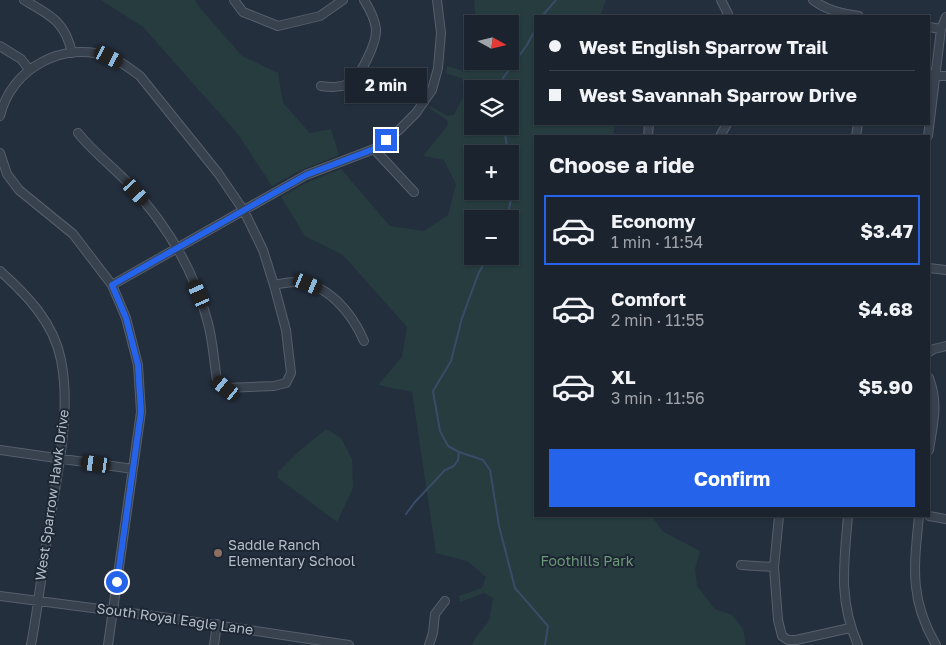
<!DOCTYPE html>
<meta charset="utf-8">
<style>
:root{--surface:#1b232e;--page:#282f3a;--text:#f1f3f6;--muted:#a0a4aa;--line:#39404a;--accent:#2563eb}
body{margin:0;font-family:"Golos Text",sans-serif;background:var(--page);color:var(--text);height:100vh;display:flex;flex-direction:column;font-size:19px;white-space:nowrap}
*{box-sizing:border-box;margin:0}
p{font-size:16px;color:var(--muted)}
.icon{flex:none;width:28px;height:28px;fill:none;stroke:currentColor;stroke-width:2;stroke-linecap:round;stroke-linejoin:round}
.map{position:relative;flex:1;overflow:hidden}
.drawer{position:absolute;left:534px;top:135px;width:396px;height:382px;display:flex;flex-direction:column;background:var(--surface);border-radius:0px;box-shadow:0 1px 4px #0004,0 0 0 1px var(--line)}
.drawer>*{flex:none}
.banner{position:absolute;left:534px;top:15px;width:396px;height:110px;border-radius:0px;box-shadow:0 1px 4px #0004,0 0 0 1px var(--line);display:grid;align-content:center;height:110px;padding:0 15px;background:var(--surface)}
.needle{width:32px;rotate:98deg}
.controls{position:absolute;left:464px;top:15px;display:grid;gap:10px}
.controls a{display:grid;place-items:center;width:55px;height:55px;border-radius:0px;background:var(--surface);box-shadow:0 1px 4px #0004,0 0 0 1px var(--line);font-size:25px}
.end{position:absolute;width:22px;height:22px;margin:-11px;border:6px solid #2563eb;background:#fff;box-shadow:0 0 0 2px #fff}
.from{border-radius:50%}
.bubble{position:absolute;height:35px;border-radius:0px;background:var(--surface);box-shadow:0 1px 4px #0004,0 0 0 1px var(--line);font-size:16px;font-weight:700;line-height:35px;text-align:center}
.car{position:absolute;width:15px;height:30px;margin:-15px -8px;border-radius:6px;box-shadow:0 0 4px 1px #0007;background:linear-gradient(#222 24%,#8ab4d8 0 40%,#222 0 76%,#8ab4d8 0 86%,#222 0)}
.banner b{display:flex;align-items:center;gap:18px;height:48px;font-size:19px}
.banner b+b{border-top:1px solid var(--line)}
.banner i{width:12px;height:12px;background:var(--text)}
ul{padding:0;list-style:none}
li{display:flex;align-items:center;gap:15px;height:70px;margin:0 10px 8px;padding:0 5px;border:2px solid transparent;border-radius:0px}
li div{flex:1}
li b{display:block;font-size:19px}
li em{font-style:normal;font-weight:700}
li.selected{border-color:var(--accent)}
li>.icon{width:45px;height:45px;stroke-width:1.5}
h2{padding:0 15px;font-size:22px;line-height:60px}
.action{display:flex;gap:10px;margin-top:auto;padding:10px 15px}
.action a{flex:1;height:58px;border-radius:0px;background:var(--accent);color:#fff;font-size:20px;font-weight:700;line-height:58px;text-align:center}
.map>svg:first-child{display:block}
</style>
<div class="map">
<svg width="946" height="645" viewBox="0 0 946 645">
<rect width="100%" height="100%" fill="#242f3e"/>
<path fill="#263c3f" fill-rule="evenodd" d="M 101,0 L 195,0 L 200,8 L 242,56 L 278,73 L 283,103 L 310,133 L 331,129 L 339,155 L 299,171 L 272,186 L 237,133 L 143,27 Z
M 474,0 L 606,0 L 600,16 L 535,16 L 535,124 L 615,124 L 613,136 L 535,136 L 535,516 L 652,516 L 662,531 L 700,551 L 695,569 L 697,586 L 715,609 L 732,615 L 743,629 L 746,645 L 472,645 L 475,638 L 489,621 L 493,598 L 484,593 L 460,602 L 459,596 L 482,588 L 486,577 L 467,561 L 436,553 L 412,392 L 378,385 L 402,357 L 407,327 L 343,255 L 305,236 L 281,197 L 310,181 L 341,169 L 390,226 L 424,231 L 448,215 L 456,184 L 444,160 L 423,156 L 448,125 L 447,120 L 429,108 L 430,106 L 448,116 L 454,115 L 469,85 L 466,80 L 446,73 L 447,66 L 467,72 L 472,68 L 473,61 L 510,61 L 510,24 L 476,24 ZM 472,89 L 510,89 L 510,126 L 472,126 ZM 472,154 L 510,154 L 510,191 L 472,191 ZM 472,219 L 510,219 L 510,256 L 472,256 Z
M 326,429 L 341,438 L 352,459 L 353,488 L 337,522 L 278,478 L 278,472 L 297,453 Z"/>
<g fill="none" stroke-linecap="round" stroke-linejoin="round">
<path stroke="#394c67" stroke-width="2" d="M 542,16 L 556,0
M 501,89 L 503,78 L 527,45 L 535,30
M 504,126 L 508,154
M 507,219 L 513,189 L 510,167
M 489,256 L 479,272 L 462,318 L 451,361 L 433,391 L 440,431 L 448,446 L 459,452 L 483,460 L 490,470 L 499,526 L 515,588 L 548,626 L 545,645
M 406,514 L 415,502 L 445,470 L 454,466 L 458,460 L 459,453"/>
<defs>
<path id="minor" d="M 24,0 C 50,15 65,21 72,53
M 234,0 L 243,12 L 278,26 L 320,16 L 343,0
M 721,0 L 729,16
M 813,0 C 826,10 842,14 859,16
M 929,27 L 941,29
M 0,46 L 21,59 L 29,69
M 929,74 L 946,76
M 321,86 C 330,87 339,88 348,84 C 360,79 377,42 376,29 C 375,19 369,8 364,0
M 0,116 C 11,68 64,40 110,57 C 121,61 130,69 140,76 L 218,173 L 244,211 L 263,250 L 274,285 L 286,330 L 291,373 L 286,383 L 274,386 L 226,388 L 217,380 C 214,362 213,342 208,323 C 194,269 165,222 127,182 C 111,165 93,152 78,133
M 648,136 L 649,124
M 720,136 L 727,124
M 856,136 L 858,124
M 928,136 L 941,29 L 946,17
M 374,149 L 414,192
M 0,153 L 7,174 L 19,190 L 73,234 L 112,285 L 126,318 L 138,365 L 141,412 L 108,645
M 929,268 L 946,270
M 0,271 C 27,295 54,323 61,360 C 72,414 56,479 48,533 C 42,570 38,608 31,645
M 112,285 L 306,175 L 374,149 L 399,130 L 416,113 L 432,90 L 438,68 L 441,33 L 437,0
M 274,285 C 281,284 287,282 294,282 C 327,282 352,313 364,341
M 929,352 L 934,349 L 946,346
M 929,378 C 939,404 933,423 929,450
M 0,450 L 133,469
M 779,516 L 774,567 L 778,620 L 782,636 L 788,640 L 796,640 L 850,628
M 848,516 C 844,563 838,600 858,645
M 919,516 C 914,566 909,599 936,645
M 929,516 L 946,519
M 741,565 L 774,567
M 0,596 L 169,618 L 349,645
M 214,645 L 217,624
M 429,645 L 433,633 L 435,614 L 445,601"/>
</defs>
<use href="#minor" stroke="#565f6c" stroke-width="10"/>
<use href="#minor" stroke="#38414e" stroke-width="8"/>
</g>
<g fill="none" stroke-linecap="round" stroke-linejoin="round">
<path stroke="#2563eb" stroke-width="6" d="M 117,582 L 141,412 L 138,365 L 126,318 L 112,285 L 306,175 L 374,149 L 386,140"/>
</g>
<circle fill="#8d6e63" stroke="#1d2633" stroke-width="2" cx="218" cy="553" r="5"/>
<g text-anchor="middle" stroke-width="4" stroke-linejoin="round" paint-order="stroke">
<g font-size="14" fill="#b4bcc9" stroke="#1d2633">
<text transform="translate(52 495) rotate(-82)" y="5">West Sparrow Hawk Drive</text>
<text transform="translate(175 619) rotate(8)" y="5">South Royal Eagle Lane</text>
</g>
<g font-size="14" fill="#b4bcc9" stroke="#1d2633" text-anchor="start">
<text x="228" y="550">Saddle Ranch<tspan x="228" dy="16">Elementary School</tspan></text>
</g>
<g font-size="14" fill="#6b9a76" stroke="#1d2633">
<text x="587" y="566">Foothills Park</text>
</g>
</g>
</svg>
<div class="controls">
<a><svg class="needle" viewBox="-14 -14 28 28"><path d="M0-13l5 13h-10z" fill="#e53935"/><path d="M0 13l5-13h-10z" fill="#a0a4aa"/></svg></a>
<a><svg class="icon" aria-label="layers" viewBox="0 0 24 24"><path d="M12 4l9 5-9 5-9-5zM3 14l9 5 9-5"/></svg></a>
<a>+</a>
<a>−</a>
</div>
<i class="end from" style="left:117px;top:582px"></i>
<i class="end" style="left:386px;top:140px"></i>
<div class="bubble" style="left:345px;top:68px;width:82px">2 min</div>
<i class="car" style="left:109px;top:57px;rotate:117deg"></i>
<i class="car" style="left:136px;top:192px;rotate:138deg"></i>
<i class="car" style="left:308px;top:284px;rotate:112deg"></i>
<i class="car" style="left:199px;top:294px;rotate:336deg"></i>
<i class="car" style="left:226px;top:388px;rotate:309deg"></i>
<i class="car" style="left:96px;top:464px;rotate:278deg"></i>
<div class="banner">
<b><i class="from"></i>West English Sparrow Trail</b>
<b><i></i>West Savannah Sparrow Drive</b>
</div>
<section class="drawer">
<h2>Choose a ride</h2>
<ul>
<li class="selected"><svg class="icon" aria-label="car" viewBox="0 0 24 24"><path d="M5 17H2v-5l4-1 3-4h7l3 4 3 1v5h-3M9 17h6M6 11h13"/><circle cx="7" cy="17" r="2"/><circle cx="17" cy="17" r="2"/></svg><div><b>Economy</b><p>1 min · 11:54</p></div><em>$3.47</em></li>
<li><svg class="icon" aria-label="car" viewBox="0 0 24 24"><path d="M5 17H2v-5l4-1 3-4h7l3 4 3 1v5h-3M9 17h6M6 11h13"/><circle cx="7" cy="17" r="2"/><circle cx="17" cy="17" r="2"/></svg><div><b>Comfort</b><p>2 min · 11:55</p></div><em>$4.68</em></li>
<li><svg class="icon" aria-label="car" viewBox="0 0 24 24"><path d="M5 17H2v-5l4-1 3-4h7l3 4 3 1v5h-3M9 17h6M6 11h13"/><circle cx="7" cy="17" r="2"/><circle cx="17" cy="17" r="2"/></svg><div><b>XL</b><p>3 min · 11:56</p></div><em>$5.90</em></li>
</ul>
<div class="action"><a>Confirm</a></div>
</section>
</div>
